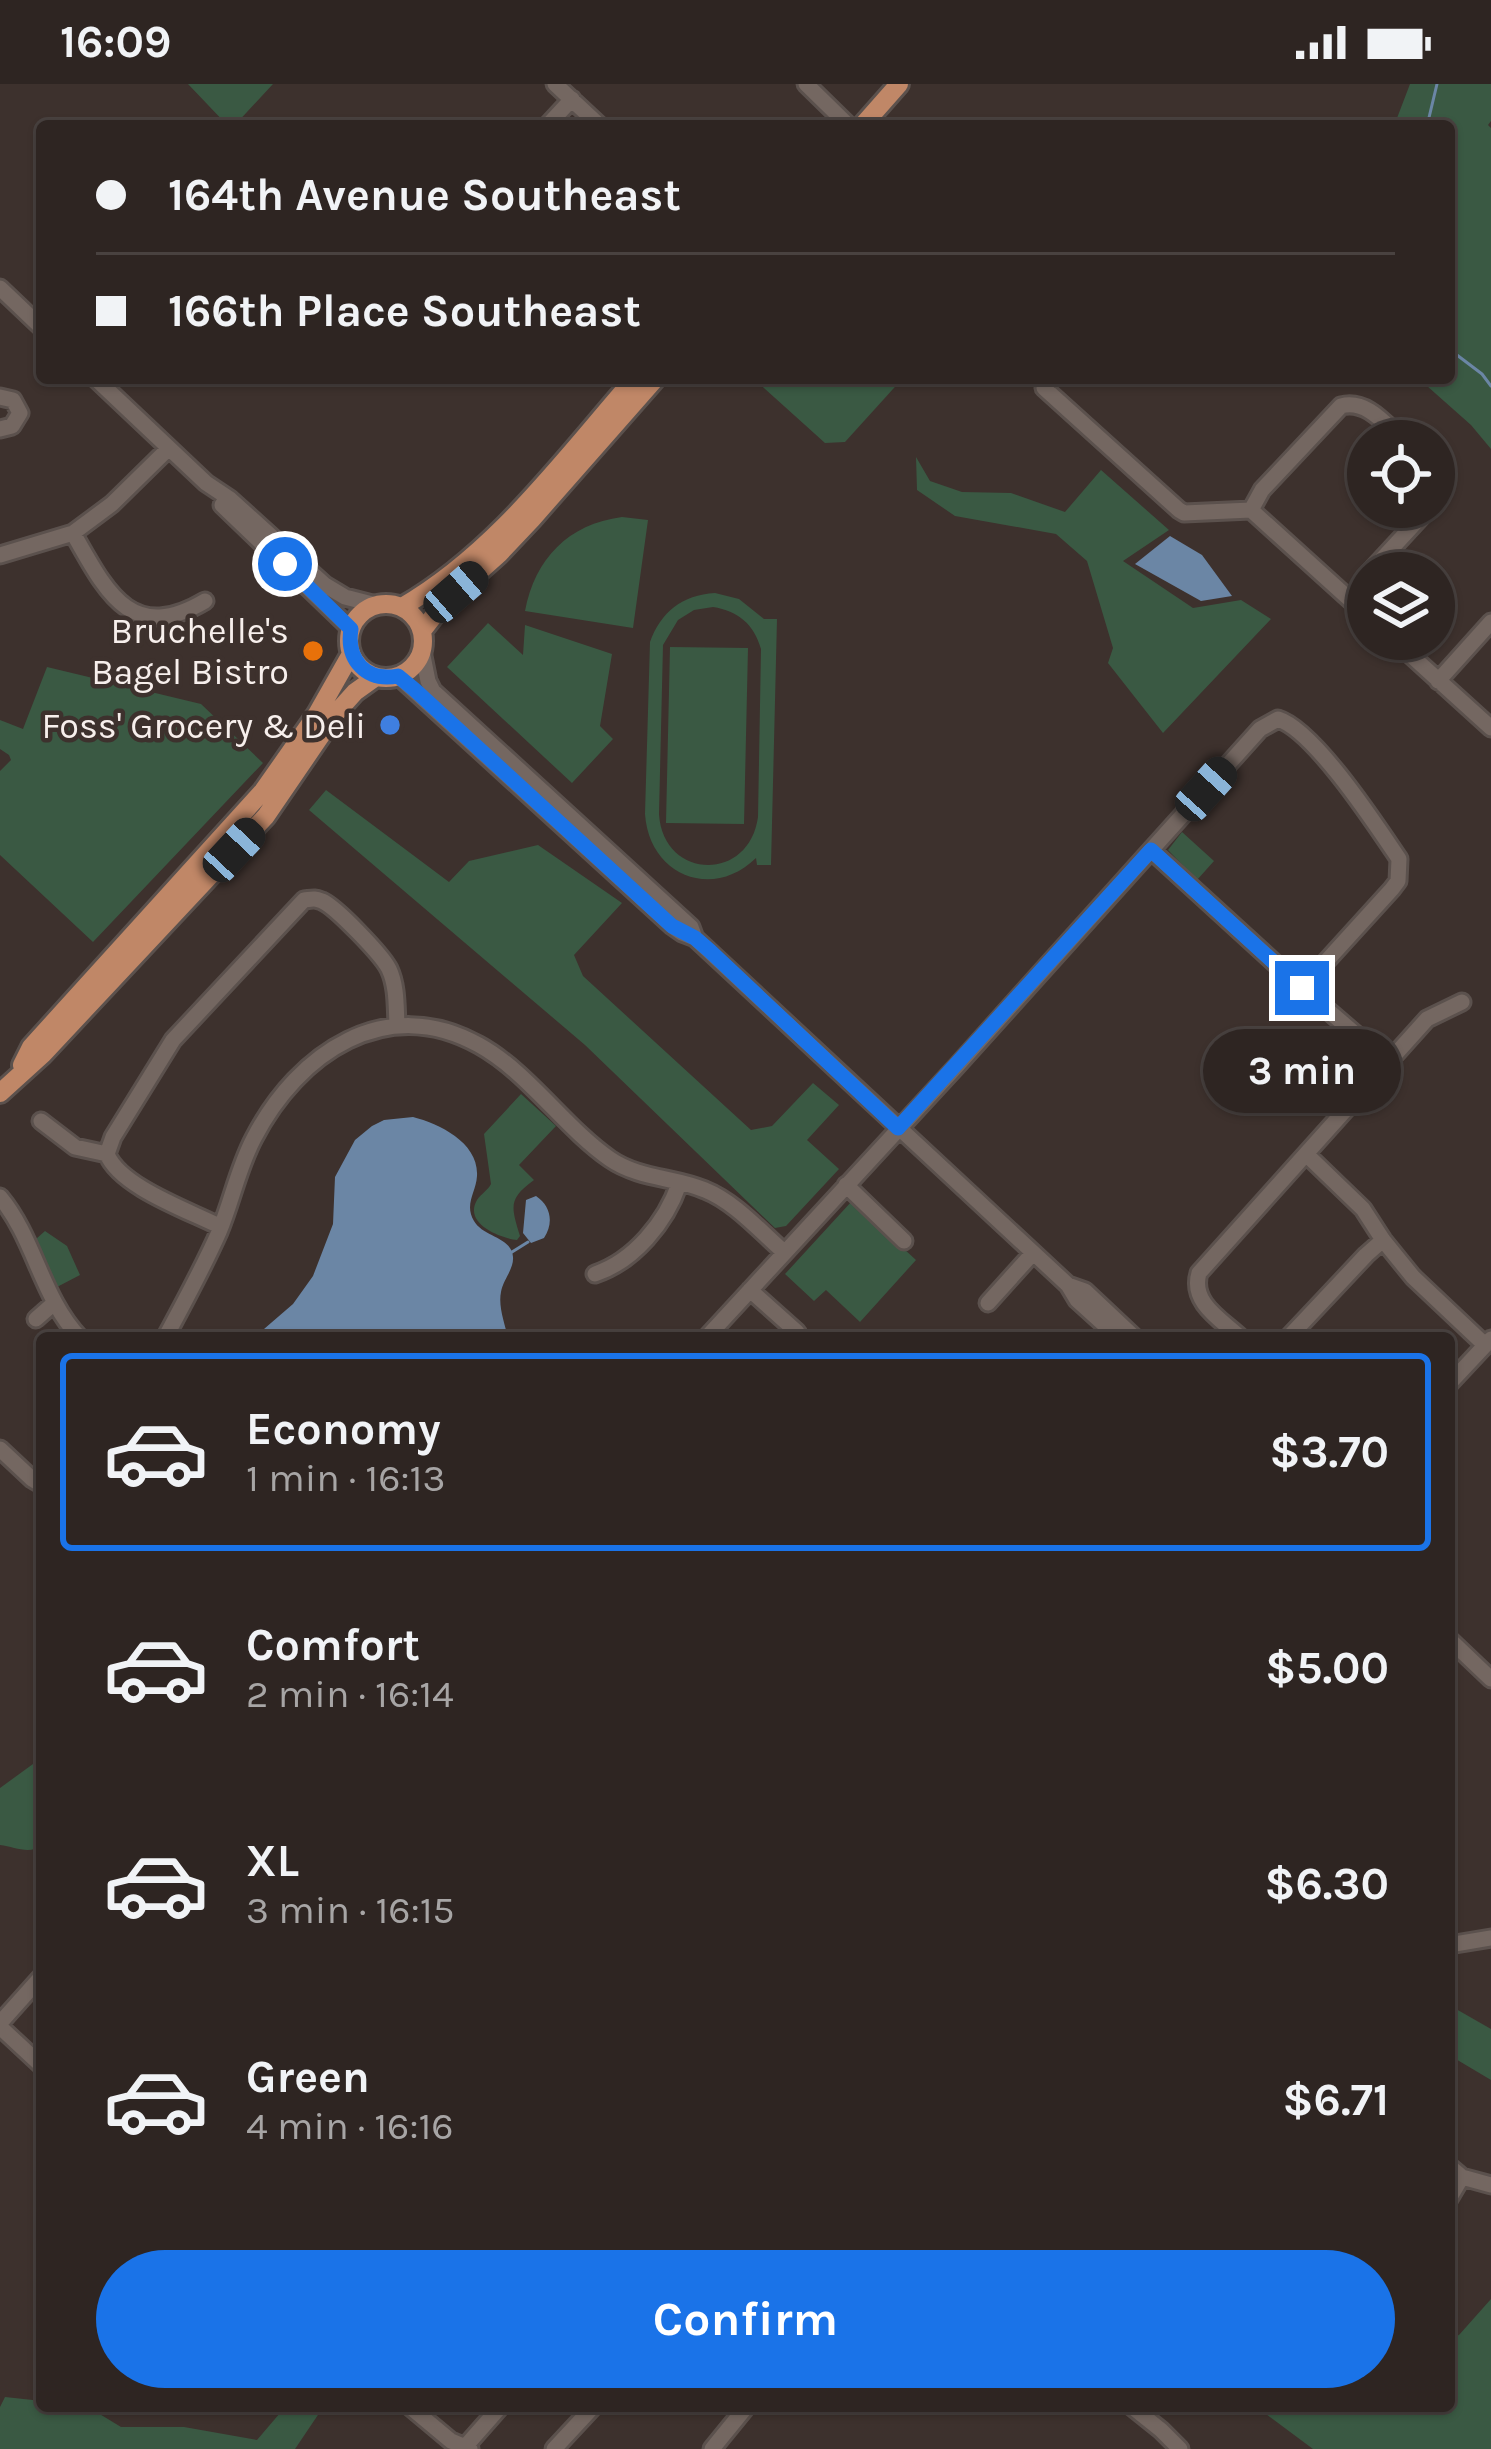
<!DOCTYPE html>
<meta charset="utf-8">
<style>
:root{--surface:#2e2522;--page:#362d2a;--text:#f1f3f6;--muted:#a7a5a5;--line:#494240;--accent:#1a73e8}
body{margin:0;font-family:Karla,sans-serif;background:var(--page);color:var(--text);height:100vh;display:flex;flex-direction:column;font-size:45px;white-space:nowrap}
*{box-sizing:border-box;margin:0}
p{font-size:39px;color:var(--muted)}
.icon{flex:none;width:66px;height:66px;fill:none;stroke:currentColor;stroke-width:2;stroke-linecap:round;stroke-linejoin:round}
.map{position:relative;flex:1;overflow:hidden}
.side{position:absolute;left:36px;top:1248px;width:1419px;height:1080px;display:flex;flex-direction:column;background:var(--surface);border-radius:12px;box-shadow:0 3px 9px #0004,0 0 0 3px var(--line)}
.side>*{flex:none}
.hud{position:absolute;left:36px;top:36px;width:1419px;height:264px;border-radius:12px;box-shadow:0 3px 9px #0004,0 0 0 3px var(--line);display:grid;align-content:center;height:264px;padding:0 60px;background:var(--surface)}
.tools{position:absolute;left:1347px;top:336px;display:grid;gap:24px}
.tools a{display:grid;place-items:center;width:108px;height:108px;border-radius:50%;background:var(--surface);box-shadow:0 3px 9px #0004,0 0 0 3px var(--line);font-size:60px}
.end{position:absolute;width:54px;height:54px;margin:-27px;border:15px solid #1a73e8;background:#fff;box-shadow:0 0 0 6px #fff}
.from{border-radius:50%}
.bubble{position:absolute;height:84px;border-radius:42px;background:var(--surface);box-shadow:0 3px 9px #0004,0 0 0 3px var(--line);font-size:39px;font-weight:700;line-height:84px;text-align:center}
.car{position:absolute;width:36px;height:72px;margin:-36px -18px;border-radius:15px;box-shadow:0 0 9px 3px #0007;background:linear-gradient(#222 24%,#8ab4d8 0 40%,#222 0 76%,#8ab4d8 0 86%,#222 0)}
.hud b{display:flex;align-items:center;gap:42px;height:114px;font-size:45px}
.hud b+b{border-top:3px solid var(--line)}
.hud i{width:30px;height:30px;background:var(--text)}
ul{padding:21px 0 0;list-style:none}
li{display:flex;align-items:center;gap:36px;height:198px;margin:0 24px 18px;padding:0 36px;border:6px solid transparent;border-radius:12px}
li div{flex:1}
li b{display:block;font-size:45px}
li em{font-style:normal;font-weight:700}
li.active{border-color:var(--accent)}
li>.icon{width:108px;height:108px;stroke-width:1.5}
.button{display:flex;gap:24px;margin-top:auto;padding:24px 60px}
.button a{flex:1;height:138px;border-radius:72px;background:var(--accent);color:#fff;font-size:48px;font-weight:700;line-height:138px;text-align:center}
.status{display:flex;justify-content:space-between;align-items:center;height:84px;padding:0 60px;background:var(--surface);direction:ltr}
.status svg{height:33px;fill:currentColor}
.map>svg:first-child{display:block}
</style>
<div class="status"><b>16:09</b><svg viewBox="0 0 49 12"><path d="M0 12V9h3v3zM5 12V6h3v6zM10 12V3h3v9zM15 12V0h3v12zM26 1h20v11H26zM47 4h2v5h-2z"/></svg></div>
<div class="map">
<svg width="1491" height="2365" viewBox="0 0 1491 2365">
<rect width="100%" height="100%" fill="#3d312d"/>
<path fill="#3a5943" fill-rule="evenodd" d="M 188,0 L 273,0 L 234,42 L 228,42 Z
M 1410,0 L 1491,0 L 1491,37 L 1488,41 L 1491,44 L 1491,365 L 1471,341 L 1418,294 L 1449,294 L 1449,42 L 1394,42 Z
M 753,294 L 903,294 L 845,358 L 825,359 Z
M 916,373 L 930,397 L 962,408 L 1011,409 L 1065,428 L 1101,386 L 1169,446 L 1123,477 L 1193,524 L 1241,516 L 1271,535 L 1163,649 L 1108,579 L 1113,564 L 1087,477 L 1056,450 L 955,432 L 917,406 Z
M 622,433 L 648,436 L 633,544 L 525,527 C 535,475 568,440 622,433 Z
M 715,509 L 739,515 L 764,535 L 777,535 L 771,781 L 757,781 L 756,774 C 712,817 649,791 645,730 L 650,558 C 661,528 682,511 715,509 ZM 713,523 C 738,527 754,540 761,565 L 758,733 C 749,799 663,796 659,730 L 663,561 L 678,536 L 694,526 Z
M 488,539 L 523,571 L 525,541 L 612,570 L 600,642 L 613,655 L 572,699 L 447,583 Z
M 670,563 L 748,564 L 744,740 L 666,739 Z
M 47,583 L 201,620 L 263,679 L 93,858 L 0,771 L 0,687 L 11,676 L 9,671 L 0,665 L 0,636 L 23,645 Z
M 326,706 L 449,798 L 469,777 L 538,761 L 622,819 L 574,871 L 583,892 L 751,1046 L 772,1042 L 813,999 L 839,1021 L 807,1056 L 839,1085 L 786,1142 L 775,1144 L 585,961 L 309,726 Z
M 1182,748 L 1214,777 L 1197,796 L 1168,766 Z
M 521,1010 L 556,1042 L 519,1081 L 534,1096 C 508,1115 511,1122 520,1152 L 517,1156 C 501,1154 463,1140 477,1116 C 481,1110 488,1106 491,1100 L 484,1050 Z
M 852,1117 L 916,1176 L 860,1238 L 826,1206 L 814,1217 L 785,1190 Z
M 45,1147 L 67,1162 L 80,1191 L 57,1203 L 36,1155 Z
M 33,1680 C 47,1698 37,1701 39,1720 C 41,1734 42,1747 42,1761 C 30,1771 15,1763 0,1761 L 0,1704 Z
M 1449,1921 L 1491,1945 L 1491,1996 L 1449,1971 Z
M 1491,2215 L 1491,2365 L 1313,2365 L 1255,2322 L 1449,2322 L 1449,2254 L 1459,2251 Z
M 5,2313 L 42,2317 L 42,2322 L 102,2322 L 98,2329 L 121,2343 L 184,2343 L 257,2356 L 286,2322 L 324,2322 L 295,2365 L 0,2365 L 0,2323 Z"/>
<path fill="#6b86a5" d="M 1170,452 L 1202,471 L 1232,512 L 1201,517 L 1135,480 Z
M 413,1033 C 440,1040 479,1059 477,1092 C 476,1109 464,1120 474,1137 C 483,1153 512,1153 513,1173 C 514,1185 503,1196 501,1208 C 498,1223 505,1240 508,1254 L 258,1254 L 264,1245 L 293,1220 L 313,1192 L 333,1140 L 335,1093 L 355,1056 L 372,1042 L 384,1036 Z
M 536,1112 C 551,1122 554,1139 544,1154 L 531,1159 L 523,1149 L 526,1116 Z"/>
<g fill="none" stroke-linecap="round" stroke-linejoin="round">
<path stroke="#6b86a5" stroke-width="3" d="M 1427,42 L 1437,0
M 1449,265 L 1482,290 L 1491,302
M 512,1168 L 528,1158"/>
<defs>
<path id="minor" d="M 555,0 L 600,42
M 806,0 L 849,42
M 547,42 L 572,15
M 0,204 L 42,244
M 95,294 L 206,399 L 230,415 L 325,501 L 345,513 L 376,521
M 1052,294 L 1044,304 L 1179,426 L 1184,429 L 1251,426 L 1368,532
M 0,313 L 13,316 L 20,329 L 12,342 L 0,345
M 1434,384 L 1440,402 L 1434,417
M 222,421 L 351,545
M 1251,426 L 1262,406 L 1341,322 C 1367,315 1386,341 1404,357
M 73,449 C 106,507 131,561 205,517
M 0,471 L 73,449 L 112,420 L 169,364
M 1369,489 L 1430,423
M 1393,555 L 1491,644
M 422,567 L 428,597 L 433,607 L 691,843 L 695,854 L 1068,1201 L 1077,1216 L 1119,1254
M 398,592 L 672,842 L 682,849 L 695,854
M 1438,597 L 1491,538
M 1151,766 L 1302,904 L 1389,979
M 41,1037 L 75,1063 L 107,1070 C 120,1103 190,1127 221,1143
M 107,1070 L 113,1053 L 173,956 L 304,816 C 313,815 314,814 322,817 C 336,823 382,871 389,885 C 397,902 396,922 397,941
M 1306,1070 L 1363,1125 L 1383,1156 L 1413,1193 L 1485,1261
M 846,1101 L 904,1157
M 0,1113 C 35,1155 41,1213 80,1254
M 595,1190 C 634,1177 666,1138 679,1100
M 1068,1201 L 1085,1207 L 1135,1254
M 750,1206 L 797,1248
M 988,1219 L 1033,1169
M 36,1235 L 53,1220
M 165,1254 C 184,1219 203,1184 219,1148 C 232,1117 238,1084 254,1054 C 298,969 386,909 479,961 C 528,988 564,1043 610,1075 C 639,1095 675,1093 705,1106 C 735,1118 760,1147 784,1168
M 706,1254 L 956,983 L 1260,645 L 1278,635 C 1314,646 1376,741 1399,775 L 1398,797 L 1392,805 L 1302,904
M 1241,1254 C 1222,1236 1190,1219 1199,1189 L 1427,935 L 1462,918
M 1288,1254 L 1366,1171 L 1383,1156
M 1449,1300 L 1491,1255
M 0,1365 L 32,1395 L 42,1401
M 1449,1555 L 1491,1595
M 1449,1861 L 1491,1854
M 0,1939 L 42,1892
M 0,1943 L 42,1982
M 1449,2082 L 1462,2093 L 1491,2101
M 1449,2115 L 1462,2093
M 409,2322 L 451,2357 L 470,2365
M 1131,2322 L 1161,2346 L 1180,2365
M 464,2364 L 501,2322
M 554,2365 L 594,2322
M 712,2365 L 747,2322"/>
<path id="major" d="M 862,42 L 899,0
M349 557a37 37 0 1 1 74 0a37 37 0 1 1-74 0Z
M 402,523 C 496,469 564,375 635,294
M 422,547 L 443,520 L 499,470 L 532,435 L 656,294
M 22,981 L 31,963 L 263,707 L 317,630 L 351,570
M 0,1009 L 43,970 L 266,732 L 337,628 L 355,608 L 376,593"/>
</defs>
<use href="#minor" stroke="#5b514d" stroke-width="21"/>
<use href="#major" stroke="#5b514d" stroke-width="24"/>
<use href="#minor" stroke="#746761" stroke-width="15"/>
<use href="#major" stroke="#c08767" stroke-width="18"/>
</g>
<g fill="none" stroke-linecap="round" stroke-linejoin="round">
<path stroke="#1a73e8" stroke-width="15" d="M 285,480 L 351,545 C 346,576 366,598 398,592 L 415,606 L 672,842 L 695,854 L 710,867 L 898,1044 L 1151,766 L 1302,904"/>
</g>
<circle fill="#e8710a" stroke="#3d312d" stroke-width="4.5" cx="313" cy="567" r="12"/>
<circle fill="#3f7fe0" stroke="#3d312d" stroke-width="4.5" cx="390" cy="641" r="12"/>
<g text-anchor="middle" stroke-width="9" stroke-linejoin="round" paint-order="stroke">
<g font-size="36" fill="#f7efec" stroke="#3d312d" text-anchor="end">
<text x="289" y="559">Bruchelle's<tspan x="289" dy="41">Bagel Bistro</tspan></text>
<text x="366" y="654">Foss' Grocery &amp; Deli</text>
</g>
</g>
</svg>
<div class="tools">
<a><svg class="icon" aria-label="locate" viewBox="0 0 24 24"><circle cx="12" cy="12" r="6"/><path d="M12 2v4M12 18v4M2 12h4M18 12h4"/></svg></a>
<a><svg class="icon" aria-label="layers" viewBox="0 0 24 24"><path d="M12 4l9 5-9 5-9-5zM3 14l9 5 9-5"/></svg></a>
</div>
<i class="end from" style="left:285px;top:480px"></i>
<i class="end" style="left:1302px;top:904px"></i>
<div class="bubble" style="left:1203px;top:945px;width:198px">3 min</div>
<i class="car" style="left:456px;top:508px;rotate:49deg"></i>
<i class="car" style="left:1206px;top:705px;rotate:42deg"></i>
<i class="car" style="left:234px;top:766px;rotate:43deg"></i>
<div class="hud">
<b><i class="from"></i>164th Avenue Southeast</b>
<b><i></i>166th Place Southeast</b>
</div>
<section class="side">
<ul>
<li class="active"><svg class="icon" aria-label="car" viewBox="0 0 24 24"><path d="M5 17H2v-5l4-1 3-4h7l3 4 3 1v5h-3M9 17h6M6 11h13"/><circle cx="7" cy="17" r="2"/><circle cx="17" cy="17" r="2"/></svg><div><b>Economy</b><p>1 min · 16:13</p></div><em>$3.70</em></li>
<li><svg class="icon" aria-label="car" viewBox="0 0 24 24"><path d="M5 17H2v-5l4-1 3-4h7l3 4 3 1v5h-3M9 17h6M6 11h13"/><circle cx="7" cy="17" r="2"/><circle cx="17" cy="17" r="2"/></svg><div><b>Comfort</b><p>2 min · 16:14</p></div><em>$5.00</em></li>
<li><svg class="icon" aria-label="car" viewBox="0 0 24 24"><path d="M5 17H2v-5l4-1 3-4h7l3 4 3 1v5h-3M9 17h6M6 11h13"/><circle cx="7" cy="17" r="2"/><circle cx="17" cy="17" r="2"/></svg><div><b>XL</b><p>3 min · 16:15</p></div><em>$6.30</em></li>
<li><svg class="icon" aria-label="car" viewBox="0 0 24 24"><path d="M5 17H2v-5l4-1 3-4h7l3 4 3 1v5h-3M9 17h6M6 11h13"/><circle cx="7" cy="17" r="2"/><circle cx="17" cy="17" r="2"/></svg><div><b>Green</b><p>4 min · 16:16</p></div><em>$6.71</em></li>
</ul>
<div class="button"><a>Confirm</a></div>
</section>
</div>
